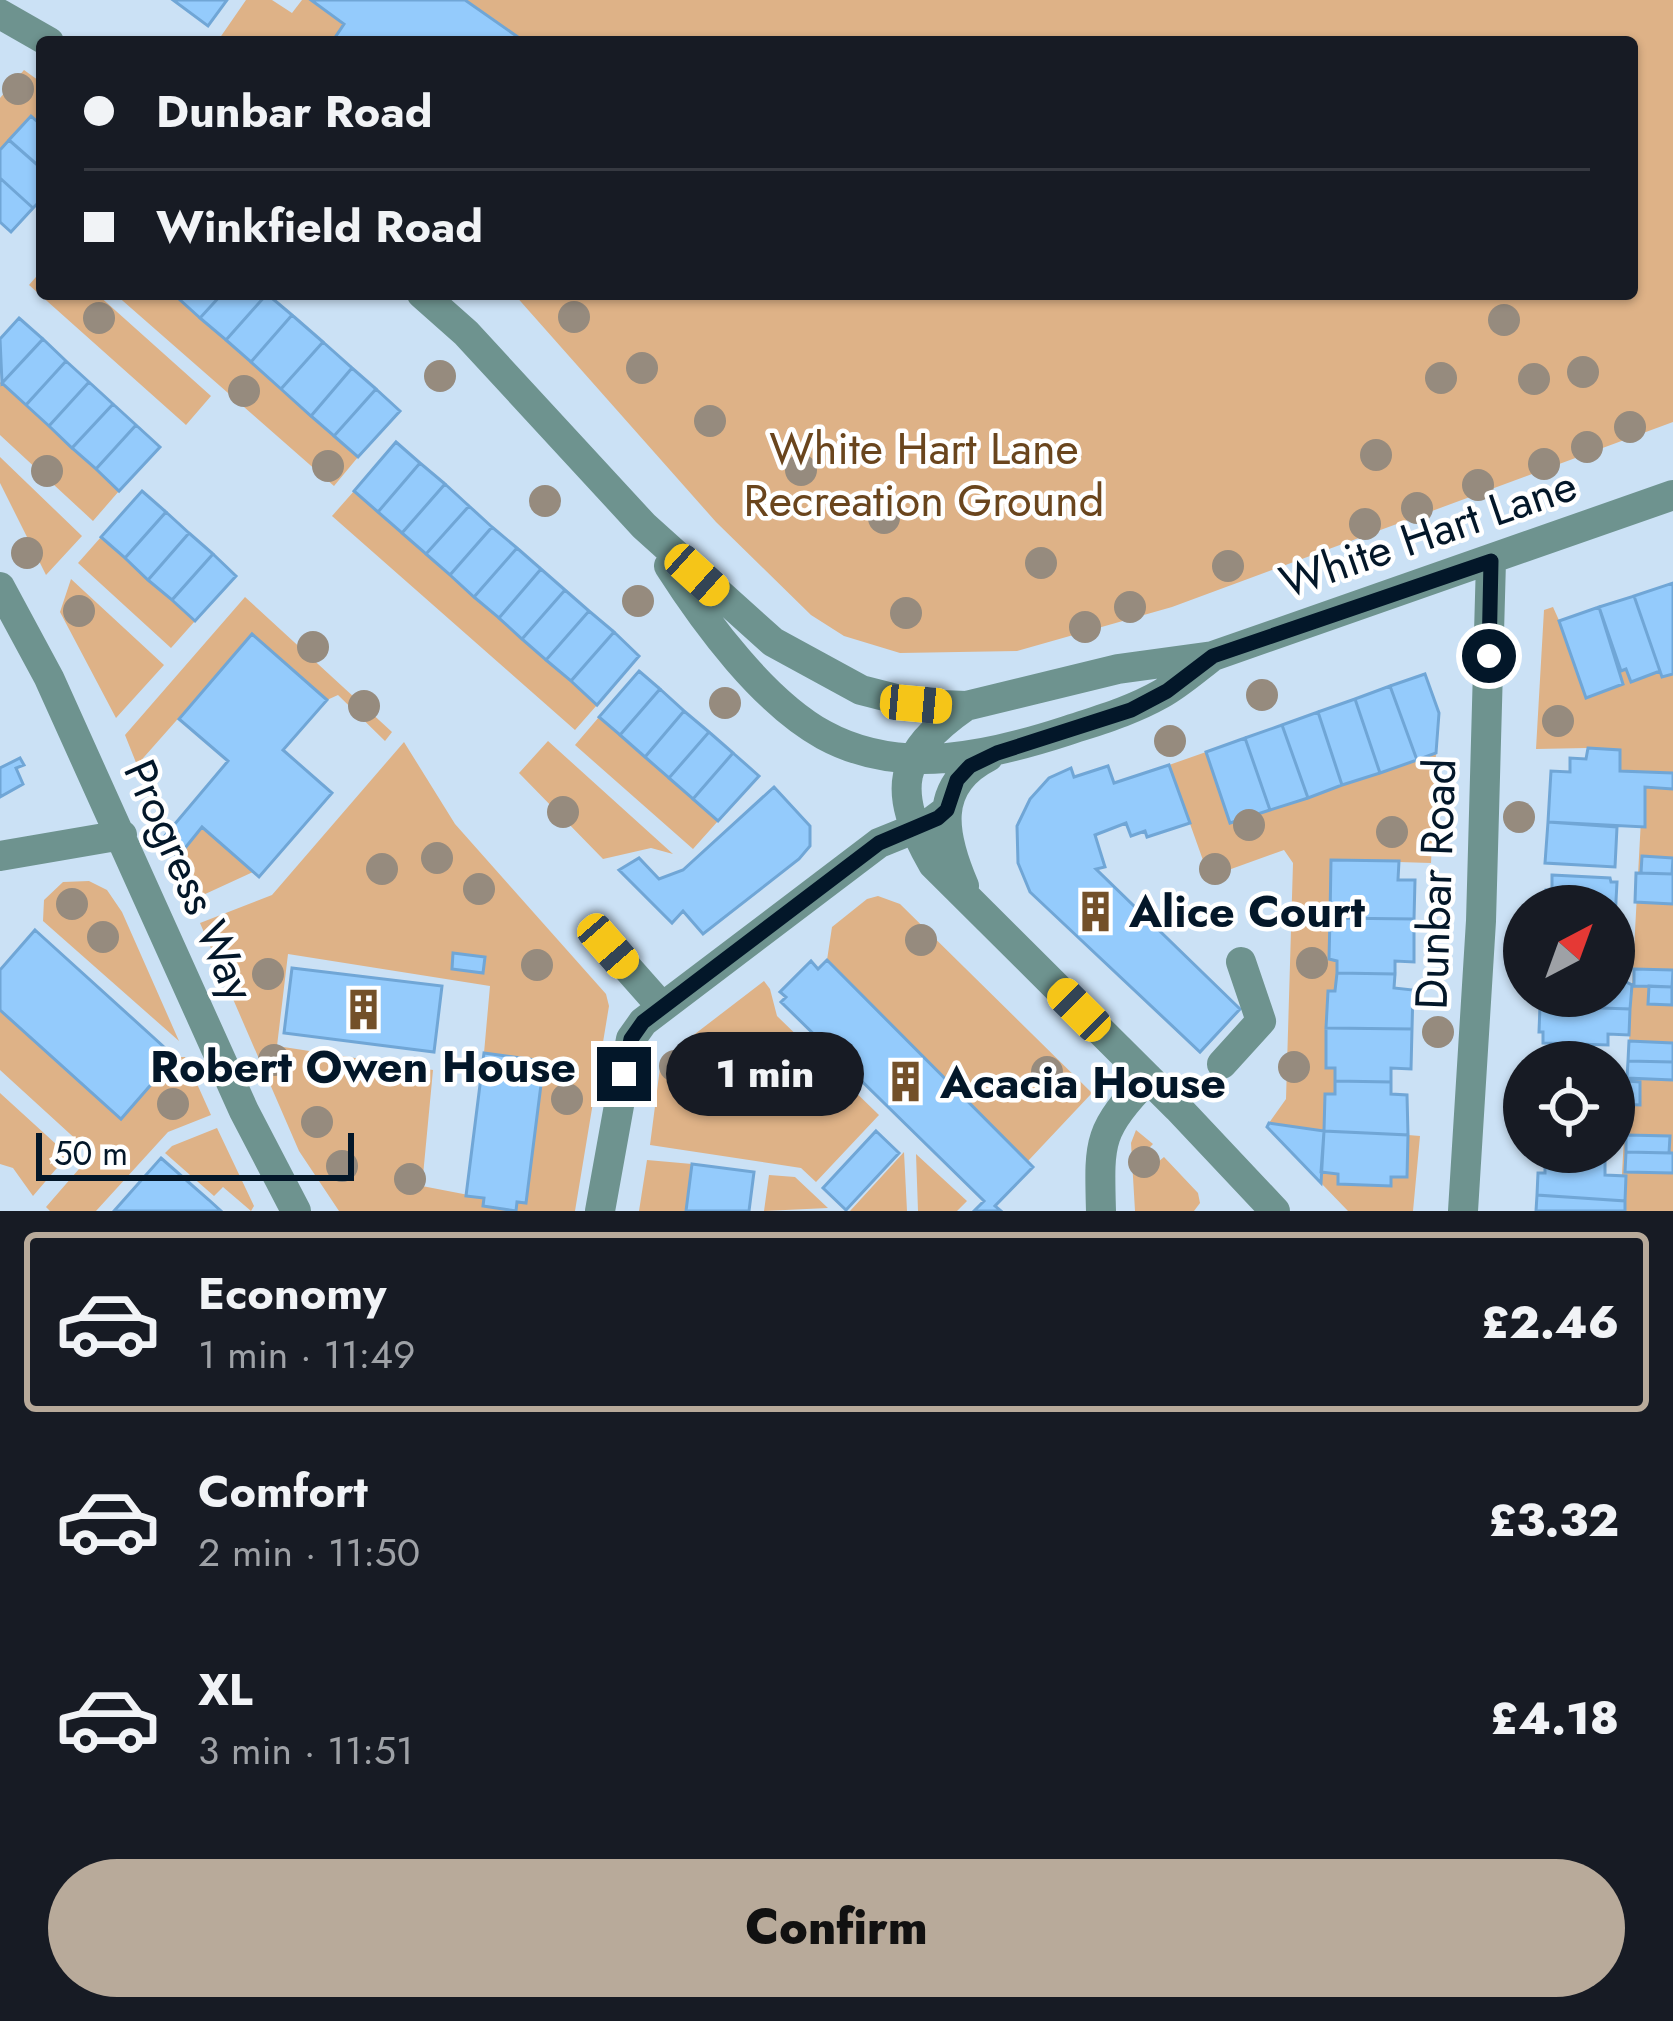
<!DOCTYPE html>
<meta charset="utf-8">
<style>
:root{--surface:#171b24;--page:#20242c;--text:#f1f3f6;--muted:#9ea1a6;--line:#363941;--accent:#b8aa9a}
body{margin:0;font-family:Jost,sans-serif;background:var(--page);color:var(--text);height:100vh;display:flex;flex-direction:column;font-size:45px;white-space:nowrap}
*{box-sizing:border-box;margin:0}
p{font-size:39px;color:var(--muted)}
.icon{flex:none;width:66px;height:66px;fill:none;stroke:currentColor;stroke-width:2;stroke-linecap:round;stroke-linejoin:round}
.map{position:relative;height:1211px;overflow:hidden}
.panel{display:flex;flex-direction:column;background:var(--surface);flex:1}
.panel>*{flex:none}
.guide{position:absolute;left:36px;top:36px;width:1602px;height:264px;border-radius:12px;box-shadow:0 3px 9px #0004;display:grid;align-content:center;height:264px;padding:0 48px;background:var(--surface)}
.needle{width:78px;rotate:41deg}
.fabs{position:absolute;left:1503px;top:885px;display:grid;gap:24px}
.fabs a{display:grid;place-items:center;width:132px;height:132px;border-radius:50%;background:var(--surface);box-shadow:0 3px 9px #0004;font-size:60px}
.scale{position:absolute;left:36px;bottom:30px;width:318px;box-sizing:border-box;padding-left:12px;border:6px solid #031729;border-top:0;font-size:33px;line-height:42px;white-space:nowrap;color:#031729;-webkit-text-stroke:9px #fff;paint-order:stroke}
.end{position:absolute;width:54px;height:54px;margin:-27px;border:15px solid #031729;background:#fff;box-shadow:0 0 0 6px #fff}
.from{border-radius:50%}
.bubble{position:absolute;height:84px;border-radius:42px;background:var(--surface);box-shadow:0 3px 9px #0004;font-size:39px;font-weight:800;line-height:84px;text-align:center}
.car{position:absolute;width:36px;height:72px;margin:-36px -18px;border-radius:15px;box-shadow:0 0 9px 3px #0007;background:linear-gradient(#f5c518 24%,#345 0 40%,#f5c518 0 76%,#345 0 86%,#f5c518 0)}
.guide b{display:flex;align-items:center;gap:42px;height:114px;font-size:45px}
.guide b+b{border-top:3px solid var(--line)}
.guide i{width:30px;height:30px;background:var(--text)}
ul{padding:21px 0 0;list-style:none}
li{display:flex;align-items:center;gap:36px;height:180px;margin:0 24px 18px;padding:0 24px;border:6px solid transparent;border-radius:12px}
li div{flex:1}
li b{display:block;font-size:45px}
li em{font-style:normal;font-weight:800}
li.on{border-color:var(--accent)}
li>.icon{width:108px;height:108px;stroke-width:1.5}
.cta{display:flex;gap:24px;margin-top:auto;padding:24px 48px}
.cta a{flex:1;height:138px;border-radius:72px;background:var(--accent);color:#111;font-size:48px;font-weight:800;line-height:138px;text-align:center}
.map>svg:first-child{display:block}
</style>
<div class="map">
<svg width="1673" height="1211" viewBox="0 0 1673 1211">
<rect width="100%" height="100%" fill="#cbe1f5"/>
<path fill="#deb287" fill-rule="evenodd" d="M 246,0 L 272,0 L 292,13 L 302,0 L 311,0 L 344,24 L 332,42 L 217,42 Z
M 465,0 L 1673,0 L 1673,422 L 1172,607 L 1017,651 L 900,653 L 844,636 L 811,615 L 716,522 L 514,294 L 1632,294 L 1632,42 L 525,42 Z
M 24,70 L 42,83 L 42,126 L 30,117 L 0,150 L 0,98 Z
M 42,270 L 42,294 L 97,294 L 211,396 L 186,425 L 29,285 Z
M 115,294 L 174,294 L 358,457 L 334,486 Z
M 0,382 L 119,491 L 93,521 L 0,435 Z
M 0,457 L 82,536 L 46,575 L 0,483 Z
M 354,491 L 597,705 L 575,730 L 332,516 Z
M 101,537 L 195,621 L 171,648 L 78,563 Z
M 71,579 L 164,665 L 116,718 L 60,612 Z
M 245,597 L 392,732 L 385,741 L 338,695 L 327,700 L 253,634 L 137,765 L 125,735 Z
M 1553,607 L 1587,683 L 1673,652 L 1673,1211 L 1620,1211 L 1643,782 L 1591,773 L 1587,748 L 1536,749 L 1544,610 Z
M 599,717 L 718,821 L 693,849 L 575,745 Z
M 548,741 L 673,854 L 651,848 L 603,859 L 519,773 Z
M 404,742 L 455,824 L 606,994 L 609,1006 L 575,1211 L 339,1211 L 299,1151 L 200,923 L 272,895 ZM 288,954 L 490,986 L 484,1053 L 544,1061 L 526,1203 L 517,1202 L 516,1210 L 484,1206 L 484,1198 L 422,1186 L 433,1070 L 277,1046 Z
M 1206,752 L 1231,822 L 1436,753 L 1431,863 L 1334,860 L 1345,1092 L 1332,1132 L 1269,1123 L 1286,1099 L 1293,863 L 1284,850 L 1209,877 L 1169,765 Z
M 202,827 L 253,872 L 190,901 L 172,864 Z
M 89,881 L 107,890 L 122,912 L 179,1041 L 43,921 L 44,900 L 63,882 Z
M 878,896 L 900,904 L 1092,1093 L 1028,1161 L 827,960 L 832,927 L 867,899 Z
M 764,981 L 770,989 L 777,1016 L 879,1115 L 816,1182 L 801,1168 L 650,1145 L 661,1060 Z
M 0,1010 L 121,1119 L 175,1057 L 185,1057 L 211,1115 L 168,1132 L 96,1211 L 50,1211 L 46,1207 L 92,1154 L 0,1070 Z
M 0,1093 L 68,1155 L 33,1196 L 13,1168 L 0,1164 Z
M 217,1128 L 254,1206 L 251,1211 L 223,1187 L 214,1196 L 165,1153 L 172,1146 Z
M 1136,1130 L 1153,1144 L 1147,1150 L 1158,1162 L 1164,1157 L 1198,1193 L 1200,1203 L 1194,1211 L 1135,1211 L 1131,1143 Z
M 1408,1135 L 1420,1136 L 1413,1211 L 1348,1211 L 1321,1183 L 1321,1172 L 1338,1174 L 1339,1184 L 1390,1186 L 1391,1177 L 1406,1177 Z
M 904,1152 L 907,1211 L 850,1211 Z
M 916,1154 L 967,1201 L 957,1211 L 918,1211 Z
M 647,1160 L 692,1164 L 686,1211 L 639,1211 Z
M 769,1175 L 795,1177 L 828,1208 L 764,1211 Z"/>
<path fill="#94cbfc" stroke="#70a6d6" stroke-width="3" d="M 173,0 L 227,0 L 208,26 Z
M 311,0 L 465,0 L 525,42 L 332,42 L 344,24 Z
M 31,116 L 42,126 L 42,169 L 9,140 Z
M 9,140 L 42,169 L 42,199 L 33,208 L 0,178 L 0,150 Z
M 0,178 L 33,208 L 11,232 L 0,222 Z
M 181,294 L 222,294 L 200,318 L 178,298 Z
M 222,294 L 267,294 L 226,340 L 200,318 Z
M 267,294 L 292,315 L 251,362 L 226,340 Z
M 292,315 L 323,342 L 281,389 L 251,362 Z
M 19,318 L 43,339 L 2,383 L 0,339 Z
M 43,339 L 66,361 L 26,405 L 2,383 Z
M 323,342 L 352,368 L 311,416 L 281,389 Z
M 66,361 L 89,382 L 49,426 L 26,405 Z
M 352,368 L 376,389 L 334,436 L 311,416 Z
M 89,382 L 113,404 L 72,448 L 49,426 Z
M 376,389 L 400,411 L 358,457 L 334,436 Z
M 113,404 L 136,425 L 96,469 L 72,448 Z
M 136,425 L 160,447 L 119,491 L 96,469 Z
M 396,442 L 420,463 L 378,512 L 354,491 Z
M 420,463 L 445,484 L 402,533 L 378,512 Z
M 445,484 L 469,506 L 426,554 L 402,533 Z
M 142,491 L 166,512 L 125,558 L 101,537 Z
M 469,506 L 492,527 L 450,575 L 426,554 Z
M 166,512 L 189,533 L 148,580 L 125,558 Z
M 492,527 L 517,548 L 474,597 L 450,575 Z
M 189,533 L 213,554 L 172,600 L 148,580 Z
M 517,548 L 541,569 L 499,618 L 474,597 Z
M 213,554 L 236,576 L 195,621 L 172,600 Z
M 541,569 L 565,590 L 522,639 L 499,618 Z
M 1673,583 L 1673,674 L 1662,677 L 1634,596 Z
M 565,590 L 589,611 L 546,660 L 522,639 Z
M 1634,596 L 1660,671 L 1631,682 L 1626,669 L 1621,671 L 1599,607 Z
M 1599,607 L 1623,684 L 1586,698 L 1559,621 Z
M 589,611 L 614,632 L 571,681 L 546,660 Z
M 614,632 L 639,656 L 597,705 L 571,681 Z
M 252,634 L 327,700 L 283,750 L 332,793 L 259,877 L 202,827 L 177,858 L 163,838 L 228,761 L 179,719 Z
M 639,671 L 660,689 L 620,735 L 599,717 Z
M 1425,674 L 1439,713 L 1436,753 L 1417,760 L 1390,686 Z
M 1390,686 L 1417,760 L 1380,773 L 1355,699 Z
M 660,689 L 684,711 L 645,757 L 620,735 Z
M 1355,699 L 1380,773 L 1342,785 L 1318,712 Z
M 684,711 L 709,732 L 669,778 L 645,757 Z
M 1318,712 L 1342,785 L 1308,798 L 1282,725 Z
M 1282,725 L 1308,798 L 1270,810 L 1245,738 Z
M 709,732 L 733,753 L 693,799 L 669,778 Z
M 1245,738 L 1270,810 L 1230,823 L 1206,752 Z
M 1588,748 L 1620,750 L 1620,771 L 1673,773 L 1673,789 L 1645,787 L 1645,827 L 1548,822 L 1551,771 L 1570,772 L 1570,758 L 1586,759 Z
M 733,753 L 759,776 L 718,821 L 693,799 Z
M 20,758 L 24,765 L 16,768 L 23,784 L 0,797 L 0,768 Z
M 1169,765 L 1190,823 L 1147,837 L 1145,831 L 1131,836 L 1126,823 L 1095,835 L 1105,867 L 1096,869 L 1240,1009 L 1200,1052 L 1030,892 L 1018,863 L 1017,826 L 1030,799 L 1049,778 L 1071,768 L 1074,777 L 1108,766 L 1114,783 Z
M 774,787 L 810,826 L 810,846 L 799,859 L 703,934 L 683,911 L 672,923 L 619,870 L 639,858 L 659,879 L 683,870 Z
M 1548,822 L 1617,827 L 1615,867 L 1545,863 Z
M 1642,856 L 1673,858 L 1672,874 L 1641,873 Z
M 1331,860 L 1399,861 L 1398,880 L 1415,880 L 1414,919 L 1330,918 Z
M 1636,873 L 1673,874 L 1673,904 L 1635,902 Z
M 1552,875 L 1610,878 L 1611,882 L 1617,882 L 1615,920 L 1614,906 L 1545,906 L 1546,890 L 1552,890 Z
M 1330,918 L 1414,919 L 1414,962 L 1395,961 L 1395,974 L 1337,973 L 1337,961 L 1329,959 Z
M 35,930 L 175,1057 L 121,1119 L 0,1010 L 0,970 Z
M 453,953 L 485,957 L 483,973 L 452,969 Z
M 827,960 L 1033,1167 L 995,1206 L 1001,1211 L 974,1211 L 984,1201 L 781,1002 L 786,997 L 780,992 L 811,961 L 818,969 Z
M 292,968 L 442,986 L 434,1052 L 284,1033 Z
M 1634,969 L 1673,970 L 1672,987 L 1634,986 Z
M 1337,973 L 1395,974 L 1394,988 L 1413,990 L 1412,1029 L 1326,1028 L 1328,991 L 1335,991 Z
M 1614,976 L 1632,985 L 1630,1009 L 1540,1006 L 1541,996 L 1614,996 Z
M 1649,986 L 1672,987 L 1672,1005 L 1648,1004 Z
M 1540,1006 L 1630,1009 L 1629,1035 L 1608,1034 L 1608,1045 L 1543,1043 L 1543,1032 L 1539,1032 Z
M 1326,1028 L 1412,1029 L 1411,1069 L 1391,1068 L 1391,1082 L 1335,1081 L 1335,1068 L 1326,1068 Z
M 1629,1041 L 1673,1043 L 1673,1062 L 1628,1061 Z
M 484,1053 L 544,1061 L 526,1203 L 517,1202 L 516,1211 L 483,1206 L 484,1198 L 466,1196 Z
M 1628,1061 L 1673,1062 L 1673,1080 L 1627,1078 Z
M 1614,1070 L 1628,1081 L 1640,1082 L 1640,1105 L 1614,1104 Z
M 1335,1081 L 1391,1082 L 1391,1094 L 1407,1095 L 1408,1135 L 1324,1131 L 1325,1094 L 1335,1094 Z
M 1269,1123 L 1324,1131 L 1321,1183 L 1267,1127 Z
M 876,1131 L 899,1153 L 846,1210 L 823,1188 Z
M 1324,1131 L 1408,1135 L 1407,1177 L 1391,1177 L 1391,1186 L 1338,1184 L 1338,1174 L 1321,1172 Z
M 1626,1135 L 1670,1136 L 1669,1153 L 1626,1152 Z
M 1626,1152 L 1673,1153 L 1673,1173 L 1625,1172 Z
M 1545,1157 L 1605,1161 L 1605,1175 L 1626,1176 L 1625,1201 L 1537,1195 L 1538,1173 L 1545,1173 Z
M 161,1158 L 209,1200 L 221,1211 L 114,1211 Z
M 692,1164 L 754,1172 L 749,1211 L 686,1211 Z
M 1537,1195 L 1625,1201 L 1625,1211 L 1536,1211 Z"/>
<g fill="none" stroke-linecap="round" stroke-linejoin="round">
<path stroke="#6e938f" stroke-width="30" d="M 0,14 L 49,42
M 422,294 L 466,333 L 644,526 L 773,642 L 861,690 L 916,704 L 966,706 L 1118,669 L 1213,656 L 1673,495
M 669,566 C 706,624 764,702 824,735 C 901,777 989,756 1066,731 C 1099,720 1131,711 1161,694 C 1179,684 1196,669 1213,656
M 0,587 L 49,678 L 244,1111 L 296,1211
M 966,706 C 897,754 891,791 933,864 L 1178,1108 L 1275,1211
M 0,856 L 122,835
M 964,886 C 943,837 931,786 988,757
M 608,946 L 662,1007
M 1222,1064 L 1261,1021 L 1241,962
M 600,1211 L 631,1039 L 643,1022 L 879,843 L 931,822 L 947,810
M 1101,1211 C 1099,1140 1098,1131 1148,1078
M 1463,1211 L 1481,921 L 1491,561"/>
</g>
<g fill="#968b7e">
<circle cx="18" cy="89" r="16"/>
<circle cx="574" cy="317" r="16"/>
<circle cx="99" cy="318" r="16"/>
<circle cx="1504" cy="320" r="16"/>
<circle cx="642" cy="368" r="16"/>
<circle cx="1583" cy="372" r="16"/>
<circle cx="440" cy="376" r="16"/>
<circle cx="1441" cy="378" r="16"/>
<circle cx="1534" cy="379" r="16"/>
<circle cx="244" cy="391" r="16"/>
<circle cx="710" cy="421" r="16"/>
<circle cx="1630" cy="427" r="16"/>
<circle cx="1587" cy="447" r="16"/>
<circle cx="1376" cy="455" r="16"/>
<circle cx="1544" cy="464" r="16"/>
<circle cx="328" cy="466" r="16"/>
<circle cx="801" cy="470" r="16"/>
<circle cx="47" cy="471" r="16"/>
<circle cx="1478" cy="485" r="16"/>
<circle cx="545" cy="501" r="16"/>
<circle cx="1417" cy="508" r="16"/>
<circle cx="884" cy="518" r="16"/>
<circle cx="1365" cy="524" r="16"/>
<circle cx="27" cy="553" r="16"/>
<circle cx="1041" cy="563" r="16"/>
<circle cx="1228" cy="566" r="16"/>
<circle cx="638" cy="601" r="16"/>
<circle cx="1130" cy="607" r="16"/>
<circle cx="79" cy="611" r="16"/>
<circle cx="906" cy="613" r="16"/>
<circle cx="1085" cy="627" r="16"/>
<circle cx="313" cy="647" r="16"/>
<circle cx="1262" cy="695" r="16"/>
<circle cx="725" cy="703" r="16"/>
<circle cx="364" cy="706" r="16"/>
<circle cx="1558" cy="721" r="16"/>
<circle cx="1170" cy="741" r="16"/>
<circle cx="563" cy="812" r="16"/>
<circle cx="1519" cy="817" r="16"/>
<circle cx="1249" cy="825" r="16"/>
<circle cx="1392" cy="832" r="16"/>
<circle cx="437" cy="858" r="16"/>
<circle cx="382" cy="869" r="16"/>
<circle cx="1215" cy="869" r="16"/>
<circle cx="479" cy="889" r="16"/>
<circle cx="72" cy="904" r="16"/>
<circle cx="103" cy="937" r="16"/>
<circle cx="921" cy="940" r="16"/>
<circle cx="1312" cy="963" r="16"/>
<circle cx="537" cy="965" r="16"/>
<circle cx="268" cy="974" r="16"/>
<circle cx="1438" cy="1032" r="16"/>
<circle cx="274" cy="1060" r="16"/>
<circle cx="804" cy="1062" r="16"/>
<circle cx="675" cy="1066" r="16"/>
<circle cx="1294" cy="1067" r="16"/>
<circle cx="1047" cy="1072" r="16"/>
<circle cx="567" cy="1099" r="16"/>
<circle cx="173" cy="1104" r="16"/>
<circle cx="317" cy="1122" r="16"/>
<circle cx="1144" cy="1162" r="16"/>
<circle cx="342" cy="1166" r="16"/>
<circle cx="410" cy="1179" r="16"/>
</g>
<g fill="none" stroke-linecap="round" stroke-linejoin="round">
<path stroke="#031729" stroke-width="15" d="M 624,1074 L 631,1039 L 643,1022 L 879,843 L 938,818 L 947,810 L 957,780 L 970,766 L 997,753 L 1131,710 L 1167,691 L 1213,656 L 1491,561 L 1489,656"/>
</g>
<defs>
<symbol id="building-bare" viewBox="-9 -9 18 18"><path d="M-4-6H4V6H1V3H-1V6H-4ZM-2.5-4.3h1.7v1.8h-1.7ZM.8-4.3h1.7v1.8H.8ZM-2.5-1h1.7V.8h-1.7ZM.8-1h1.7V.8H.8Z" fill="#735029" stroke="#fff" stroke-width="2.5" paint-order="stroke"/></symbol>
</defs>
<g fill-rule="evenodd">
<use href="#building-bare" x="1066" y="882" width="59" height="59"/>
<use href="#building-bare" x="334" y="980" width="59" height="59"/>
<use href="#building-bare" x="876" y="1052" width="59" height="59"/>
</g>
<g text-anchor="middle" stroke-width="9" stroke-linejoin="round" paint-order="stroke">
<g font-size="45" fill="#6a451d" stroke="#fff">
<text x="924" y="464">White Hart Lane<tspan x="924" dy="52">Recreation Ground</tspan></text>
</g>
<g font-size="45" fill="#031729" stroke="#fff">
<text transform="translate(1428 533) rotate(-19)" y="16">White Hart Lane</text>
<text transform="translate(190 880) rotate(66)" y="16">Progress Way</text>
<text transform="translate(1435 884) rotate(-88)" y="16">Dunbar Road</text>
</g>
<g font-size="45" font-weight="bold" fill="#031729" stroke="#fff" text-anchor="start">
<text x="1129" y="927">Alice Court</text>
<text x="363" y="1082" text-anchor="middle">Robert Owen House</text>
<text x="940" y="1098">Acacia House</text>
</g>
</g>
</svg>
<div class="fabs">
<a><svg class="needle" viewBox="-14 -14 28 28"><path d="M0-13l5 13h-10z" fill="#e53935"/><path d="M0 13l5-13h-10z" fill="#9ea1a6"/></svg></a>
<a><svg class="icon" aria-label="locate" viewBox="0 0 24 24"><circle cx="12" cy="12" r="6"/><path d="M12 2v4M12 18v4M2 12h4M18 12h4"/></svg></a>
</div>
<div class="scale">50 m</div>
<i class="end from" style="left:1489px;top:656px"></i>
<i class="end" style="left:624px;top:1074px"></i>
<div class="bubble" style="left:666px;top:1032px;width:198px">1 min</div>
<i class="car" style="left:697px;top:575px;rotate:132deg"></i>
<i class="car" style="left:916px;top:704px;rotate:95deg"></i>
<i class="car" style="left:608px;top:946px;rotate:139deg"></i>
<i class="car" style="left:1079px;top:1010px;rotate:315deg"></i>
<div class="guide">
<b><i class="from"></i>Dunbar Road</b>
<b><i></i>Winkfield Road</b>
</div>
</div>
<section class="panel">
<ul>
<li class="on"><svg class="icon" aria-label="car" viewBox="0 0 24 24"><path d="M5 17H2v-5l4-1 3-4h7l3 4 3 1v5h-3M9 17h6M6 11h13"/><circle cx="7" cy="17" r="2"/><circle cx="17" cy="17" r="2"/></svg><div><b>Economy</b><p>1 min · 11:49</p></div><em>£2.46</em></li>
<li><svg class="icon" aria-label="car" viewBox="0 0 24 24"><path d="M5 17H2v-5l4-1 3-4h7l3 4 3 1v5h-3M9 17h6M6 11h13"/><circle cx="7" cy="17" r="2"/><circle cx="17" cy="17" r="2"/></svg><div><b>Comfort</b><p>2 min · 11:50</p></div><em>£3.32</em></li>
<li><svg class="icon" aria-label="car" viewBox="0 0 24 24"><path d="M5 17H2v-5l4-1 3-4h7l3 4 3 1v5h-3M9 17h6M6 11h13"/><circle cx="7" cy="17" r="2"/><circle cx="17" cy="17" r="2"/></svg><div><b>XL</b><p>3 min · 11:51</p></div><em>£4.18</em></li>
</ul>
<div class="cta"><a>Confirm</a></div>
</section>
